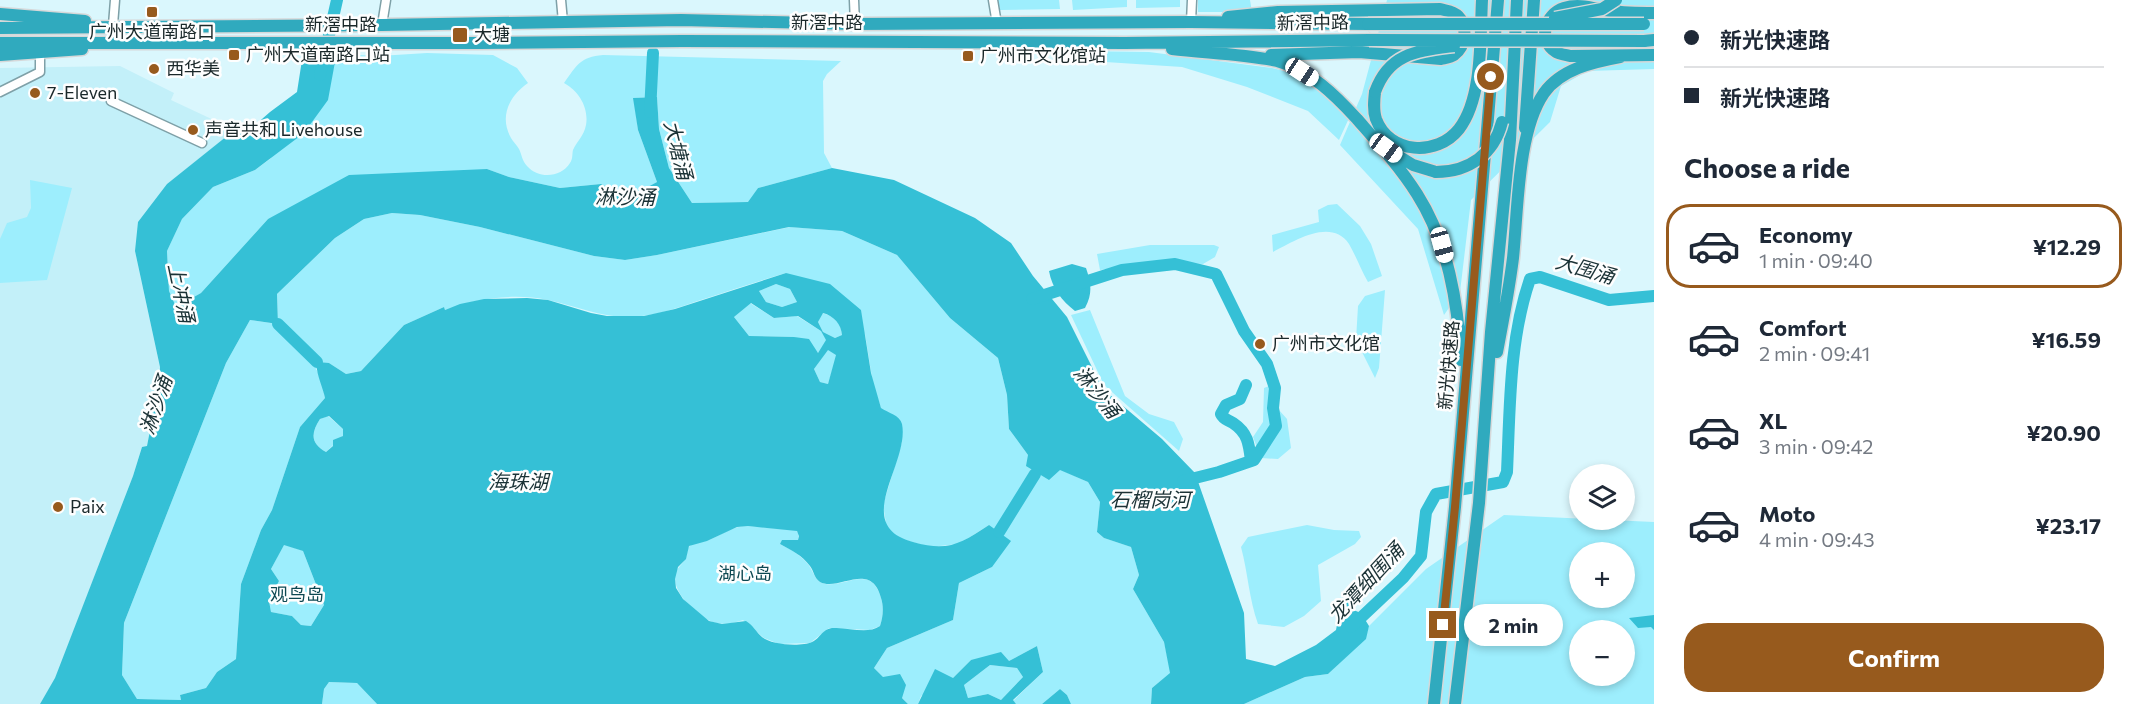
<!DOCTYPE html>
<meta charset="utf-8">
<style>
:root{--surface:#fff;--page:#f2f2f3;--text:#1f2937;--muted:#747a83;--line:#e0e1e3;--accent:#975a1d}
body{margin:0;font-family:Commissioner,"Noto Sans SC",sans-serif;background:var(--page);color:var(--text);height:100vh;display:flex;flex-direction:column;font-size:22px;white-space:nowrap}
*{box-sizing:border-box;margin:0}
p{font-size:20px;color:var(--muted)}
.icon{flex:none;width:33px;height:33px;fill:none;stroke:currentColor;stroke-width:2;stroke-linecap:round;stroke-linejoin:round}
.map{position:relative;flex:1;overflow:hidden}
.panel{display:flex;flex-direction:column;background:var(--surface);width:480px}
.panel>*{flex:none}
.banner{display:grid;align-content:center;height:132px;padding:0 30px;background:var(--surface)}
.buttons{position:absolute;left:1569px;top:464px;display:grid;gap:12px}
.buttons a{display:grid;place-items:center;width:66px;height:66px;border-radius:50%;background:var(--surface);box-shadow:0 3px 9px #0003;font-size:30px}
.end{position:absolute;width:27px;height:27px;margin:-14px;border:8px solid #975a1d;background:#fff;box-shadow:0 0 0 3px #fff}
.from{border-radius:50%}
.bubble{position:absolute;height:42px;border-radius:21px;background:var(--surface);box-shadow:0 3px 9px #0003;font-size:20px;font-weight:700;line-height:42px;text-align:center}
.car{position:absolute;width:18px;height:36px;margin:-18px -9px;border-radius:8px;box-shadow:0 0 4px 2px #0007;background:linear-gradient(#fff 24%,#345 0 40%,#fff 0 76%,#345 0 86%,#fff 0)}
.banner b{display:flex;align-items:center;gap:21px;height:57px;font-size:22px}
.banner b+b{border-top:2px solid var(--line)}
.banner i{width:15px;height:15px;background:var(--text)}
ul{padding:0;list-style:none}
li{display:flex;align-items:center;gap:18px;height:84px;margin:0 12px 9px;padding:0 18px;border:3px solid transparent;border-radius:24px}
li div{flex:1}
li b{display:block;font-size:22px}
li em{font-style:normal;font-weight:700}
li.active{border-color:var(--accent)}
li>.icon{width:54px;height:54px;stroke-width:1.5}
h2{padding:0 30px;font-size:27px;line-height:72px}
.button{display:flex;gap:12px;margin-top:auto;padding:12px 30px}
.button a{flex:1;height:69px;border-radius:24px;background:var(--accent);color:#fff;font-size:24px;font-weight:700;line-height:69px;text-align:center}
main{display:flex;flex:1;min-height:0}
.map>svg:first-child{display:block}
</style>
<main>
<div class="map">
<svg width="1654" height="704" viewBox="0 0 1654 704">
<rect width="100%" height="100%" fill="#daf7fd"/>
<path fill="#c3f0f9" d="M 120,66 L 174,93 L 171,100 L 235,130 L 167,184 L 135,251 L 160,367 L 159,385 L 147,447 L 142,447 L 133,476 L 55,679 L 40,704 L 0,704 L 0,68 Z"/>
<path fill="#9deefd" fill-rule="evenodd" d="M 998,0 L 1059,0 L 1060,9 L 1000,10 Z
M 1072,0 L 1127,0 L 1127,7 L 1073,10 Z
M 1136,0 L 1180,0 L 1180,7 L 1136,8 Z
M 1198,0 L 1250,0 L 1252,12 L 1198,12 Z
M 1387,0 L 1654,0 L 1654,69 L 1587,71 L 1561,86 L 1550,122 L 1471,200 L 1460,292 L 1444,315 L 1418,229 L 1340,145 L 1362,94 Z
M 1074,51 L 1149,52 L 1272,68 L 1305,76 L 1350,116 L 1339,140 L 1308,111 L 1247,87 L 1182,67 L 1075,60 Z
M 427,53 L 493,55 L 517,68 L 528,83 C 509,96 499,117 511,138 C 513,142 517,145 519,149 C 522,155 522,161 527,166 C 538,179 561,178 570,163 C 573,159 572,154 573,150 C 577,141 584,136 586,125 C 589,108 579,91 564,83 C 577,65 580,57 603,55 L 841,61 L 827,74 L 823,81 L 824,153 L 832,168 L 758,188 L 749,202 L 692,203 L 669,168 L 659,129 L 657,97 L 634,98 L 638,130 L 657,182 L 629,197 L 601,184 L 560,188 L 509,177 L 487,169 L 268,219 L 201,293 L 176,308 L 169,291 L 167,251 L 182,219 L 213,187 L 255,170 L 270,159 L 333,69 L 336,54 L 379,56 Z
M 30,180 L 72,188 L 47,280 L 0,283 L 0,239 L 7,223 L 27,217 L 31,208 Z
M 1337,204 L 1360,226 L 1371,244 L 1382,276 L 1368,282 C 1361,270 1356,256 1349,244 C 1331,217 1293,242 1273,252 L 1272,235 L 1319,222 L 1318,210 L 1328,205 Z
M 392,213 L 420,215 L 480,227 L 594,256 L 625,260 L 657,255 L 790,227 L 842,231 L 897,255 L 950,318 L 998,358 L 1007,395 L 1009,429 L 1028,455 L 1088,482 L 1100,502 L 1097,532 L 1104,538 L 1131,547 L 1139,575 L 1133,589 L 1164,642 L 1171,673 L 1152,688 L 1151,704 L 1071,704 L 1067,695 L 1060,689 L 1042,704 L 1016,704 L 1013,701 L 1043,672 L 1037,646 L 1009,661 L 971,660 L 953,678 L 921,696 L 918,704 L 908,704 L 874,668 L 887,648 L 953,620 L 959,583 L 992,567 L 989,525 L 959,544 L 930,547 L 898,538 L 887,529 L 883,505 L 902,442 L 881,408 L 873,384 L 865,334 L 786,273 C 759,281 731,290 704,299 C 679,307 655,317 628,317 C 600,317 576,306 548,300 C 515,293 476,298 445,310 L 444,307 L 404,325 L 361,371 L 346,374 L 329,363 L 316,369 L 321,377 L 325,398 L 300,427 L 272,510 L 261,530 L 241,584 L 236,659 L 217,672 L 206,688 L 180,695 L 181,700 L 137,699 L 122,675 L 124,623 L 226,363 L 250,320 L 278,324 L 277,294 L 335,238 L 364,219 Z
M 1150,245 L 1214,245 L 1219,247 L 1215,257 L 1203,264 L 1160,262 L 1100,270 L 1097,254 Z
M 776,284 L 790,289 L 797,302 L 782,307 L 766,302 L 759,291 Z
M 1385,290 L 1379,368 L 1375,378 L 1356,340 L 1358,306 L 1365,296 Z
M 750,303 L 774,318 L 797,316 L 821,331 L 827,340 L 818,353 L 794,337 L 749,336 L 734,317 Z
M 1090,310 L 1125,396 L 1149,414 L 1174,422 L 1183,439 L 1179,451 L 1104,385 L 1071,315 Z
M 822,313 C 834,316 841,323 842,335 L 835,338 L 823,332 L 818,322 Z
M 828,349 L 837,355 L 828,384 L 820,382 L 814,369 Z
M 1279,382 L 1279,410 L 1287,419 L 1291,448 L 1278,459 L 1261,458 L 1253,437 L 1263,422 L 1264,388 Z
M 328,416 L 343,429 L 343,436 L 326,452 C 310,443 311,433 320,419 Z
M 1504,515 L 1654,522 L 1654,704 L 1244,704 L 1305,677 L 1328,674 L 1365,639 L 1369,626 L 1426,569 ZM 1580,552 L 1624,552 L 1624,597 L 1580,597 ZM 1580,630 L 1624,630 L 1624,675 L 1580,675 Z
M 1307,525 L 1334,530 L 1359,531 L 1361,537 L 1355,544 L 1318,565 L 1321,601 L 1304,616 L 1284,627 L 1258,624 C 1249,599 1248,573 1241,547 L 1248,537 Z
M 748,526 L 796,530 L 799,534 L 798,540 L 780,544 C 790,549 799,554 807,563 C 812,568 814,578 820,582 C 840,593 870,560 881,598 C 884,607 883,617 880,626 L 870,630 L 829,628 L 810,643 L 779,644 L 764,638 L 743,620 C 734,623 725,625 716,623 C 699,619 674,595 675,577 C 675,568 683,565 686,557 C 688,553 686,548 691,545 C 696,542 703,542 709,540 C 722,534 733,526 748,526 Z
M 284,544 L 303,551 L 324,605 L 311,626 L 301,625 L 292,616 L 271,612 L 269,601 L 279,581 L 271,569 Z
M 990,665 L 1017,668 L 1023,677 L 1001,700 L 988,694 L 968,698 L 964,685 Z
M 329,682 L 357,683 L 377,704 L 322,704 L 324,689 Z"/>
<path fill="#35c0d6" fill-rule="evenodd" d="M 302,60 L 335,62 L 328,100 L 304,133 L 255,170 L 213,187 L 182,219 L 167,251 L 169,291 L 176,307 L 201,293 L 268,219 L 349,175 L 487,169 L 509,177 L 560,188 L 601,184 L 629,197 L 657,182 L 638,130 L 633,98 L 657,97 L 659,129 L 669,168 L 692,203 L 748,202 L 758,188 L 832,168 L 894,180 L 975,218 L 1011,243 L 1033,276 L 1067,317 L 1103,389 L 1162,439 L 1195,473 L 1244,613 L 1246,659 L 1275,666 L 1316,645 L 1336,630 L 1343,595 L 1350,597 L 1351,609 L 1361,613 L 1369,626 L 1366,639 L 1328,674 L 1305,677 L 1244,704 L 1151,704 L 1152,688 L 1170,673 L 1164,642 L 1133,589 L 1139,575 L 1131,547 L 1104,538 L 1097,532 L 1100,502 L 1088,482 L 1060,470 L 1049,480 L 1026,466 L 1028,455 L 1009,429 L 1007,395 L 998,358 L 950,318 L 897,255 L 842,231 L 789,227 L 657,255 L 625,260 L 594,256 L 480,227 L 420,215 L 392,213 L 364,219 L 335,238 L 277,294 L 278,324 L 250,320 L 226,363 L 124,623 L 122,675 L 137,699 L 181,700 L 180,695 L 206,688 L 217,672 L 236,659 L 241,584 L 261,530 L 272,510 L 300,427 L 325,398 C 323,387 315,372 317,362 L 329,363 L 346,374 L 361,371 L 404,325 L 444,307 L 445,310 L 460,304 L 484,299 L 527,298 L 548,300 L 591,313 L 607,316 L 644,316 L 675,309 L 786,273 L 830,284 L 861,310 L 871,373 L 881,408 C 888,413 900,415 902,424 C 910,464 850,525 913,542 C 948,552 960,544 989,525 L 1011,541 L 992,567 L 959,583 L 953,620 L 887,648 L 874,668 L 883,677 L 900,674 L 906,685 L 902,698 L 908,704 L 377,704 L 357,683 L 329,682 L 324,689 L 322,704 L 40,704 L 55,678 L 133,476 L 142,447 L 147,446 L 159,385 L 160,367 L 135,251 L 138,222 L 167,184 L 247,120 L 253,127 L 270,112 L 297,92 ZM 776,284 L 790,289 L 797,302 L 782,307 L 766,302 L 759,291 ZM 751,303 L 774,318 L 798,316 L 821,331 L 826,340 L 818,353 L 809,339 L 794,337 L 749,336 L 734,317 ZM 823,313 C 834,316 841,324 842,335 L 835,338 L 823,332 L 818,322 ZM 828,350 L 836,355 L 828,384 L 820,382 L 814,369 ZM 329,416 L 343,429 L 343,436 L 333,440 L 333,446 L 326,452 C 310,443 311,433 320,419 ZM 748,526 L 797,531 L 799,536 L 798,540 L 782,540 L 780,544 C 791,550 802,555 810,566 C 814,571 814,578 820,582 C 839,592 871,560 881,598 C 884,607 883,617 880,626 C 867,635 848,627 834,628 C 822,628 821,638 812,642 C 801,647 771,645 762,637 C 756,632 753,625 746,621 L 722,624 L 709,621 L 683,599 L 676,588 L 675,579 L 678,567 L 686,559 L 689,546 L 707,541 L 737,527 ZM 284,545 L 303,551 L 324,605 L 311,626 L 301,625 L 292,616 L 271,612 L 269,601 L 279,581 L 271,569 Z
M 1072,264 L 1086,268 C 1091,283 1093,293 1085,308 L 1075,311 C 1062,301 1052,288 1049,271 Z
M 1654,615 L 1654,630 L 1651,627 L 1638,628 L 1629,618 Z
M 1037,646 L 1043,672 L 1013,700 L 1016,704 L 918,704 L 935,669 L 953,678 L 971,660 L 1001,652 L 1009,661 ZM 990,665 L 1017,668 L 1023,677 L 1001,700 L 988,694 L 968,698 L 964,685 Z
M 1060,689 L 1067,695 L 1071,704 L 1042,704 Z"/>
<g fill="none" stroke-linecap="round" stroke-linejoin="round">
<path stroke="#35c0d6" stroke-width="12" d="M 320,75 L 337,0
M 650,112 L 653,53
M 1032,299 L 1122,270 L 1175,264 L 1216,274 L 1244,331 L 1267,364 L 1275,388 L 1273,408 L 1276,426 L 1254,460 L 1219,472 L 1183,481
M 278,324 L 317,362
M 1246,385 L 1240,399 L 1226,405 L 1221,414 C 1224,420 1227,419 1233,423 C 1248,433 1249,444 1251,461
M 999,532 L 1035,474
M 1351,627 L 1403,578 L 1421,556 L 1426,512 L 1436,494 L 1503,482 L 1507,472 C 1510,408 1509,340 1530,279 L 1540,277 L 1609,300 L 1654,296"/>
<defs>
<path id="minor" d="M 561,0 L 563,22
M 854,0 L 855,24
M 993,0 L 997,24
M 1191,22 L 1192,0
M 113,25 L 115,0
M 382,25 L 386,0
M 0,92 L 40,72 L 40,53
M 111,101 L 202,143"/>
<path id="highway" d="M 1654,13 C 1640,13 1625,13 1611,11 C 1595,9 1580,3 1564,8 C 1545,14 1537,40 1556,52 C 1559,54 1566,55 1570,56 L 1654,55
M 0,14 L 85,21
M 1228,17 L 1278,12 L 1440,9 C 1447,11 1453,11 1458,16 C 1468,26 1466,46 1454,55 C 1451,57 1445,58 1441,59 L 1359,52 L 1271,55
M 0,28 L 382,25 L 681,20 L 855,24 L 1191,22 L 1368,24
M 1644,41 L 1654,40
M 0,43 L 479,43 L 682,41 L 1125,43 L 1369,40
M 1172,49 C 1205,53 1246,54 1277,61 C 1310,70 1335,95 1357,119 C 1378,143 1400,167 1417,194 C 1448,243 1458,302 1461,360
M 0,55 L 82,49
M 1375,92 C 1374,101 1373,110 1376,119 C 1389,154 1437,157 1459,129 C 1483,98 1480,38 1482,0
M 1525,128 L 1534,0
M 1387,149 L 1413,165 L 1436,172
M 1497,352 C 1503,321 1509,290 1513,258 C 1518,211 1517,132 1544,93 C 1561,69 1593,62 1620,57
M 1434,704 L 1455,507 L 1498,0
M 1455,704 L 1479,503 L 1491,332 L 1510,140 L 1517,0"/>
</defs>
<use href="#minor" stroke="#7ea0a7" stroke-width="11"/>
<use href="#highway" stroke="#d6d8d9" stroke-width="15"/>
<use href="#minor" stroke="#fff" stroke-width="8"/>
<use href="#highway" stroke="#30aabe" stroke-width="12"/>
<defs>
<path id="highway-bridge" d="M 1555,18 L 1602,9 L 1616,0
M 1368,24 L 1644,24
M 1369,40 L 1644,41
M 1375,92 C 1389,53 1417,51 1454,46
M 1436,172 C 1469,172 1494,154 1502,122"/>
</defs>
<use href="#highway-bridge" stroke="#d6d8d9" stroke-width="15" stroke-linecap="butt"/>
<use href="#highway-bridge" stroke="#30aabe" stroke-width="12"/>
</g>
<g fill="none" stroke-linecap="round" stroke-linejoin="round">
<path stroke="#975a1d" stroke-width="8" d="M 1443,625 L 1455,507 L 1491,77"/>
</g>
<g fill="#975a1d" stroke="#fefefe" stroke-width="2">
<rect x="146" y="6" width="12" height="12" rx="3"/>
<rect x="452" y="27" width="16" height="16" rx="3"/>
<rect x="228" y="49" width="12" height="12" rx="3"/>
<rect x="962" y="50" width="12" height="12" rx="3"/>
<circle cx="154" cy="69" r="6"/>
<circle cx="35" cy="93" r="6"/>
<circle cx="193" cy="130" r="6"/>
<circle cx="1260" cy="344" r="6"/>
<circle cx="58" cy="507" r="6"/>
</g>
<g text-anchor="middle" stroke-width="5" stroke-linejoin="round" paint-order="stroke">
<g font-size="18" fill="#1a282a" stroke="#fefefe">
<text x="827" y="29">新滘中路</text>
<text transform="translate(1313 23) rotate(-1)" y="6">新滘中路</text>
<text x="341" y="31">新滘中路</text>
<text transform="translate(1449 365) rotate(-85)" y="6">新光快速路</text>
</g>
<g font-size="18" fill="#1a282a" stroke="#fefefe" text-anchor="start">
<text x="152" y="38" text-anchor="middle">广州大道南路口</text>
<text x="474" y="41">大塘</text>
<text x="246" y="61">广州大道南路口站</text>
<text x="980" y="62">广州市文化馆站</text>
<text x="166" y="75">西华美</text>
<text x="47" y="99">7-Eleven</text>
<text x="205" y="136">声音共和 Livehouse</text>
<text x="1272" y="350">广州市文化馆</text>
<text x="70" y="513">Paix</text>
</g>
<g font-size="18" fill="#0d4852" stroke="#fefefe">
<text x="745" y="580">湖心岛</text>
<text x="297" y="601">观鸟岛</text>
</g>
<g font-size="20" font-style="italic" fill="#1b3236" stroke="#fefefe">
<text transform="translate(678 150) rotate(76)" y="7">大塘涌</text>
<text transform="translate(625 197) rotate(1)" y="7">淋沙涌</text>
<text transform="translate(1585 269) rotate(16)" y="7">大围涌</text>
<text transform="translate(181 293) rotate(78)" y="7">上冲涌</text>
<text transform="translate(1097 392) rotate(51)" y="7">淋沙涌</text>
<text transform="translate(156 405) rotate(-71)" y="7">淋沙涌</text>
<text x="518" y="489">海珠湖</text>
<text x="1150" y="507">石榴岗河</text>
<text transform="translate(1366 583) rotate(-47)" y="7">龙潭细围涌</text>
</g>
</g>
</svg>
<div class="buttons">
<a><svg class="icon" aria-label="layers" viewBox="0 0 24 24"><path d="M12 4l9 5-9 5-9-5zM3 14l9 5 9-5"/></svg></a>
<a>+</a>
<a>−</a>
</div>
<i class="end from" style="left:1491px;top:77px"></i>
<i class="end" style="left:1443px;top:625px"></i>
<div class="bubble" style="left:1464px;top:604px;width:99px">2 min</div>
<i class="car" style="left:1302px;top:72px;rotate:123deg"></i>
<i class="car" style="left:1386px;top:148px;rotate:126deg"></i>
<i class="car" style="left:1442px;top:245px;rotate:165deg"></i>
</div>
<section class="panel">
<div class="banner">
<b><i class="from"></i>新光快速路</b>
<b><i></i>新光快速路</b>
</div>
<h2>Choose a ride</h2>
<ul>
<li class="active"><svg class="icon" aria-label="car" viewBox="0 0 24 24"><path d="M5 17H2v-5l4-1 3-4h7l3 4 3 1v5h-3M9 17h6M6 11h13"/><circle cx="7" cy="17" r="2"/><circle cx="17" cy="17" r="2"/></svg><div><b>Economy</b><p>1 min · 09:40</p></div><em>¥12.29</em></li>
<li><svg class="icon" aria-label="car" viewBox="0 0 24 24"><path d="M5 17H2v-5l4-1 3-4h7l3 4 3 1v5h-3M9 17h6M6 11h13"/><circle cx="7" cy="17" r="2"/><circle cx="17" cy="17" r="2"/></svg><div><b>Comfort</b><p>2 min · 09:41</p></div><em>¥16.59</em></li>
<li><svg class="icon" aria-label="car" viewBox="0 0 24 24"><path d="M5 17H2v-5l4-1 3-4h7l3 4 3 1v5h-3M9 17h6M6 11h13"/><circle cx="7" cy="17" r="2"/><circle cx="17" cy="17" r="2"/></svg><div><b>XL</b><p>3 min · 09:42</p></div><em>¥20.90</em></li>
<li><svg class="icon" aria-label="car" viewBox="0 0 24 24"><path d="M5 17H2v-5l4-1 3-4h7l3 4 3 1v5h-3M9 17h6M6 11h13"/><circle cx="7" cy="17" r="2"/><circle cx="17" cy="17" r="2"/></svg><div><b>Moto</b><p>4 min · 09:43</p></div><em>¥23.17</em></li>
</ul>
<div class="button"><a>Confirm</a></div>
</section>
</main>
